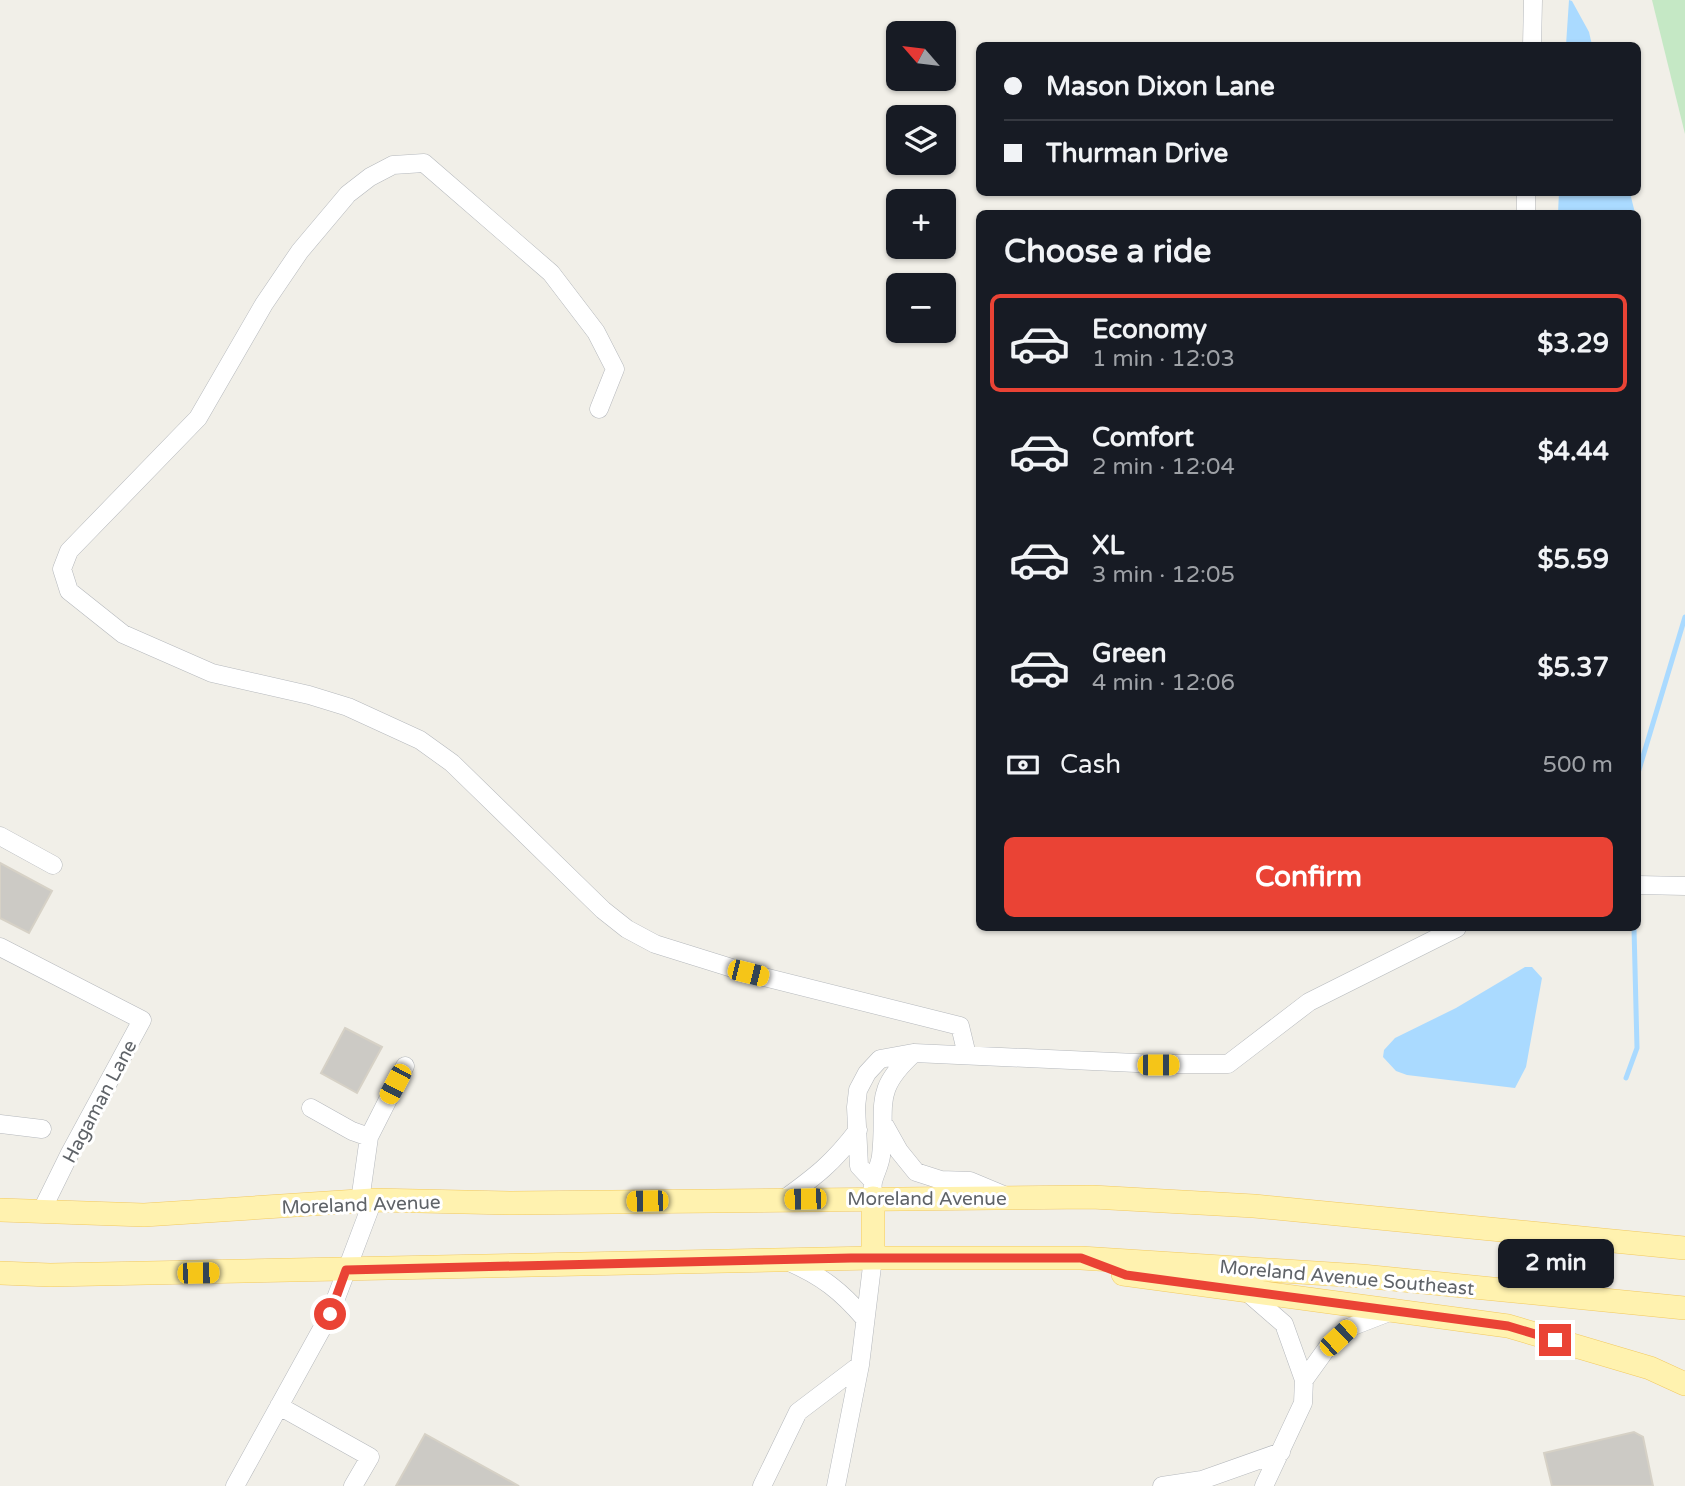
<!DOCTYPE html>
<meta charset="utf-8">
<style>
:root{--surface:#171b24;--page:#20242c;--text:#f1f3f6;--muted:#9ea1a6;--line:#363941;--accent:#ea4335}
body{margin:0;font-family:"Varela Round",sans-serif;background:var(--page);color:var(--text);height:100vh;display:flex;flex-direction:column;font-size:26px;white-space:nowrap}
*{box-sizing:border-box;margin:0}
p{font-size:23px;color:var(--muted)}
.icon{flex:none;width:38px;height:38px;fill:none;stroke:currentColor;stroke-width:2;stroke-linecap:round;stroke-linejoin:round}
.map{position:relative;flex:1;overflow:hidden}
.details{position:absolute;left:976px;top:210px;width:665px;height:721px;display:flex;flex-direction:column;background:var(--surface);border-radius:10px;box-shadow:0 2px 5px #0004}
.details>*{flex:none}
.top-card{position:absolute;left:976px;top:42px;width:665px;height:154px;border-radius:10px;box-shadow:0 2px 5px #0004;display:grid;align-content:center;height:154px;padding:0 28px;background:var(--surface)}
.needle{width:46px;rotate:298deg}
.tools{position:absolute;left:886px;top:21px;display:grid;gap:14px}
.tools a{display:grid;place-items:center;width:70px;height:70px;border-radius:10px;background:var(--surface);box-shadow:0 2px 5px #0004;font-size:35px}
.end{position:absolute;width:32px;height:32px;margin:-16px;border:9px solid #ea4335;background:#fff;box-shadow:0 0 0 4px #fff}
.from{border-radius:50%}
.bubble{position:absolute;height:49px;border-radius:10px;background:var(--surface);box-shadow:0 2px 5px #0004;font-size:23px;font-weight:700;line-height:49px;text-align:center}
.car{position:absolute;width:21px;height:42px;margin:-21px -10px;border-radius:9px;box-shadow:0 0 5px 2px #0007;background:linear-gradient(#f5c518 24%,#345 0 40%,#f5c518 0 76%,#345 0 86%,#f5c518 0)}
.top-card b{display:flex;align-items:center;gap:24px;height:66px;font-size:26px}
.top-card b+b{border-top:2px solid var(--line)}
.top-card i{width:18px;height:18px;background:var(--text)}
ul{padding:0;list-style:none}
li{display:flex;align-items:center;gap:21px;height:98px;margin:0 14px 10px;padding:0 14px;border:4px solid transparent;border-radius:10px}
li div{flex:1}
li b{display:block;font-size:26px}
li em{font-style:normal;font-weight:700}
li.selected{border-color:var(--accent)}
li>.icon{width:63px;height:63px;stroke-width:1.5}
h2{padding:0 28px;font-size:32px;line-height:84px}
.pay{display:flex;align-items:center;gap:18px;height:77px;padding:0 28px;font-size:26px}
.pay p{margin-inline-start:auto}
.button{display:flex;gap:14px;margin-top:auto;padding:14px 28px}
.button a{flex:1;height:80px;border-radius:10px;background:var(--accent);color:#fff;font-size:28px;font-weight:700;line-height:80px;text-align:center}
.map>svg:first-child{display:block}
</style>
<div class="map">
<svg width="1685" height="1486" viewBox="0 0 1685 1486">
<rect width="100%" height="100%" fill="#f1efe8"/>
<path fill="#c5e8c5" d="M 1652,0 L 1685,0 L 1685,134 Z"/>
<path fill="#aadaff" d="M 1569,0 L 1572,1 L 1589,32 L 1592,45 L 1566,45 Z
M 1559,192 L 1630,193 L 1635,213 L 1558,213 Z
M 1525,967 L 1532,967 L 1542,978 L 1526,1067 L 1515,1088 L 1407,1075 L 1396,1071 L 1383,1057 L 1384,1050 L 1395,1038 L 1456,1008 Z"/>
<g fill="none" stroke-linecap="round" stroke-linejoin="round">
<path stroke="#aadaff" stroke-width="5" d="M 1638,773 L 1685,617
M 1626,1078 L 1637,1048 L 1634,928"/>
</g>
<path fill="#cccac5" stroke="#d6d1c6" stroke-width="2" d="M 0,863 L 52,891 L 29,933 L 0,918 Z
M 345,1028 L 382,1047 L 357,1093 L 321,1073 Z
M 1634,1432 L 1643,1437 L 1653,1486 L 1552,1486 L 1544,1453 Z
M 425,1434 L 519,1486 L 396,1486 Z"/>
<g fill="none" stroke-linecap="round" stroke-linejoin="round">
<defs>
<path id="minor" d="M 1532,46 L 1533,0
M 1526,214 L 1526,192
M 599,409 L 615,369 L 596,332 L 551,273 L 424,163 L 393,165 L 370,177 L 348,194 L 300,251 L 264,304 L 198,418 L 69,551 L 62,569 L 69,591 L 123,634 L 212,673 L 309,695 L 348,707 L 420,740 L 452,763 L 603,910 L 627,929 L 655,944 L 748,973 L 960,1026 L 967,1055
M 0,836 L 53,865
M 1638,885 L 1685,886
M 0,947 L 142,1020 L 70,1153 L 41,1212
M 311,1108 L 352,1131 L 369,1137
M 0,1124 L 42,1129
M 885,1126 L 899,1151 L 916,1172 L 941,1180 L 970,1181 L 1006,1196
M 873,1181 L 859,1166 L 856,1107 L 858,1090 L 867,1073 L 880,1059 L 913,1053
M 873,1198 C 873,1193 872,1187 873,1182 C 875,1173 880,1165 881,1156 C 887,1105 871,1092 914,1053 L 1158,1064 L 1228,1064 L 1309,1002 L 1457,928
M 783,1200 C 816,1176 833,1163 858,1130
M 360,1201 L 369,1137 L 405,1066
M 787,1261 C 822,1276 841,1291 865,1319
M 1246,1291 L 1284,1324 L 1304,1380 L 1303,1403 L 1264,1486
M 1304,1380 L 1327,1348 L 1348,1328 L 1392,1311
M 279,1406 L 370,1457 L 353,1486
M 235,1486 L 330,1314 L 373,1200
M 762,1486 L 798,1412 L 860,1365
M 836,1486 L 860,1365 L 873,1258
M 1162,1486 L 1202,1480 L 1281,1452"/>
<path id="major" d="M 873,1198 L 873,1258
M 0,1210 L 144,1215 L 373,1200 L 511,1203 L 1092,1197 L 1254,1206 L 1685,1248
M 0,1273 L 50,1275 L 873,1258 L 1081,1258 L 1362,1276 L 1685,1308
M 1123,1274 L 1508,1326 L 1650,1368 L 1685,1384"/>
</defs>
<use href="#minor" stroke="#b5b8bc" stroke-width="19"/>
<use href="#major" stroke="#f2c960" stroke-width="24"/>
<use href="#minor" stroke="#fff" stroke-width="18"/>
<use href="#major" stroke="#fff2af" stroke-width="23"/>
</g>
<g fill="none" stroke-linecap="round" stroke-linejoin="round">
<path stroke="#ea4335" stroke-width="9" d="M 330,1314 L 346,1270 L 851,1258 L 1081,1258 L 1126,1275 L 1508,1326 L 1555,1340"/>
</g>
<g text-anchor="middle" stroke-width="6" stroke-linejoin="round" paint-order="stroke">
<g font-size="19" fill="#5f6368" stroke="#fff">
<text transform="translate(99 1101) rotate(-62)" y="7">Hagaman Lane</text>
<text x="927" y="1205">Moreland Avenue</text>
<text transform="translate(361 1204) rotate(-2)" y="7">Moreland Avenue</text>
<text transform="translate(1347 1277) rotate(5)" y="7">Moreland Avenue Southeast</text>
</g>
</g>
</svg>
<div class="tools">
<a><svg class="needle" viewBox="-14 -14 28 28"><path d="M0-13l5 13h-10z" fill="#e53935"/><path d="M0 13l5-13h-10z" fill="#9ea1a6"/></svg></a>
<a><svg class="icon" aria-label="layers" viewBox="0 0 24 24"><path d="M12 4l9 5-9 5-9-5zM3 14l9 5 9-5"/></svg></a>
<a>+</a>
<a>−</a>
</div>
<i class="end from" style="left:330px;top:1314px"></i>
<i class="end" style="left:1555px;top:1340px"></i>
<div class="bubble" style="left:1498px;top:1239px;width:116px">2 min</div>
<i class="car" style="left:748px;top:973px;rotate:104deg"></i>
<i class="car" style="left:1158px;top:1065px;rotate:90deg"></i>
<i class="car" style="left:395px;top:1084px;rotate:208deg"></i>
<i class="car" style="left:805px;top:1199px;rotate:269deg"></i>
<i class="car" style="left:647px;top:1201px;rotate:269deg"></i>
<i class="car" style="left:198px;top:1273px;rotate:89deg"></i>
<i class="car" style="left:1338px;top:1338px;rotate:47deg"></i>
<div class="top-card">
<b><i class="from"></i>Mason Dixon Lane</b>
<b><i></i>Thurman Drive</b>
</div>
<section class="details">
<h2>Choose a ride</h2>
<ul>
<li class="selected"><svg class="icon" aria-label="car" viewBox="0 0 24 24"><path d="M5 17H2v-5l4-1 3-4h7l3 4 3 1v5h-3M9 17h6M6 11h13"/><circle cx="7" cy="17" r="2"/><circle cx="17" cy="17" r="2"/></svg><div><b>Economy</b><p>1 min · 12:03</p></div><em>$3.29</em></li>
<li><svg class="icon" aria-label="car" viewBox="0 0 24 24"><path d="M5 17H2v-5l4-1 3-4h7l3 4 3 1v5h-3M9 17h6M6 11h13"/><circle cx="7" cy="17" r="2"/><circle cx="17" cy="17" r="2"/></svg><div><b>Comfort</b><p>2 min · 12:04</p></div><em>$4.44</em></li>
<li><svg class="icon" aria-label="car" viewBox="0 0 24 24"><path d="M5 17H2v-5l4-1 3-4h7l3 4 3 1v5h-3M9 17h6M6 11h13"/><circle cx="7" cy="17" r="2"/><circle cx="17" cy="17" r="2"/></svg><div><b>XL</b><p>3 min · 12:05</p></div><em>$5.59</em></li>
<li><svg class="icon" aria-label="car" viewBox="0 0 24 24"><path d="M5 17H2v-5l4-1 3-4h7l3 4 3 1v5h-3M9 17h6M6 11h13"/><circle cx="7" cy="17" r="2"/><circle cx="17" cy="17" r="2"/></svg><div><b>Green</b><p>4 min · 12:06</p></div><em>$5.37</em></li>
</ul>
<div class="pay"><svg class="icon" aria-label="cash" viewBox="0 0 24 24"><path d="M3 7h18v10H3z"/><circle cx="12" cy="12" r="2"/></svg>Cash<p>500 m</p></div>
<div class="button"><a>Confirm</a></div>
</section>
</div>
